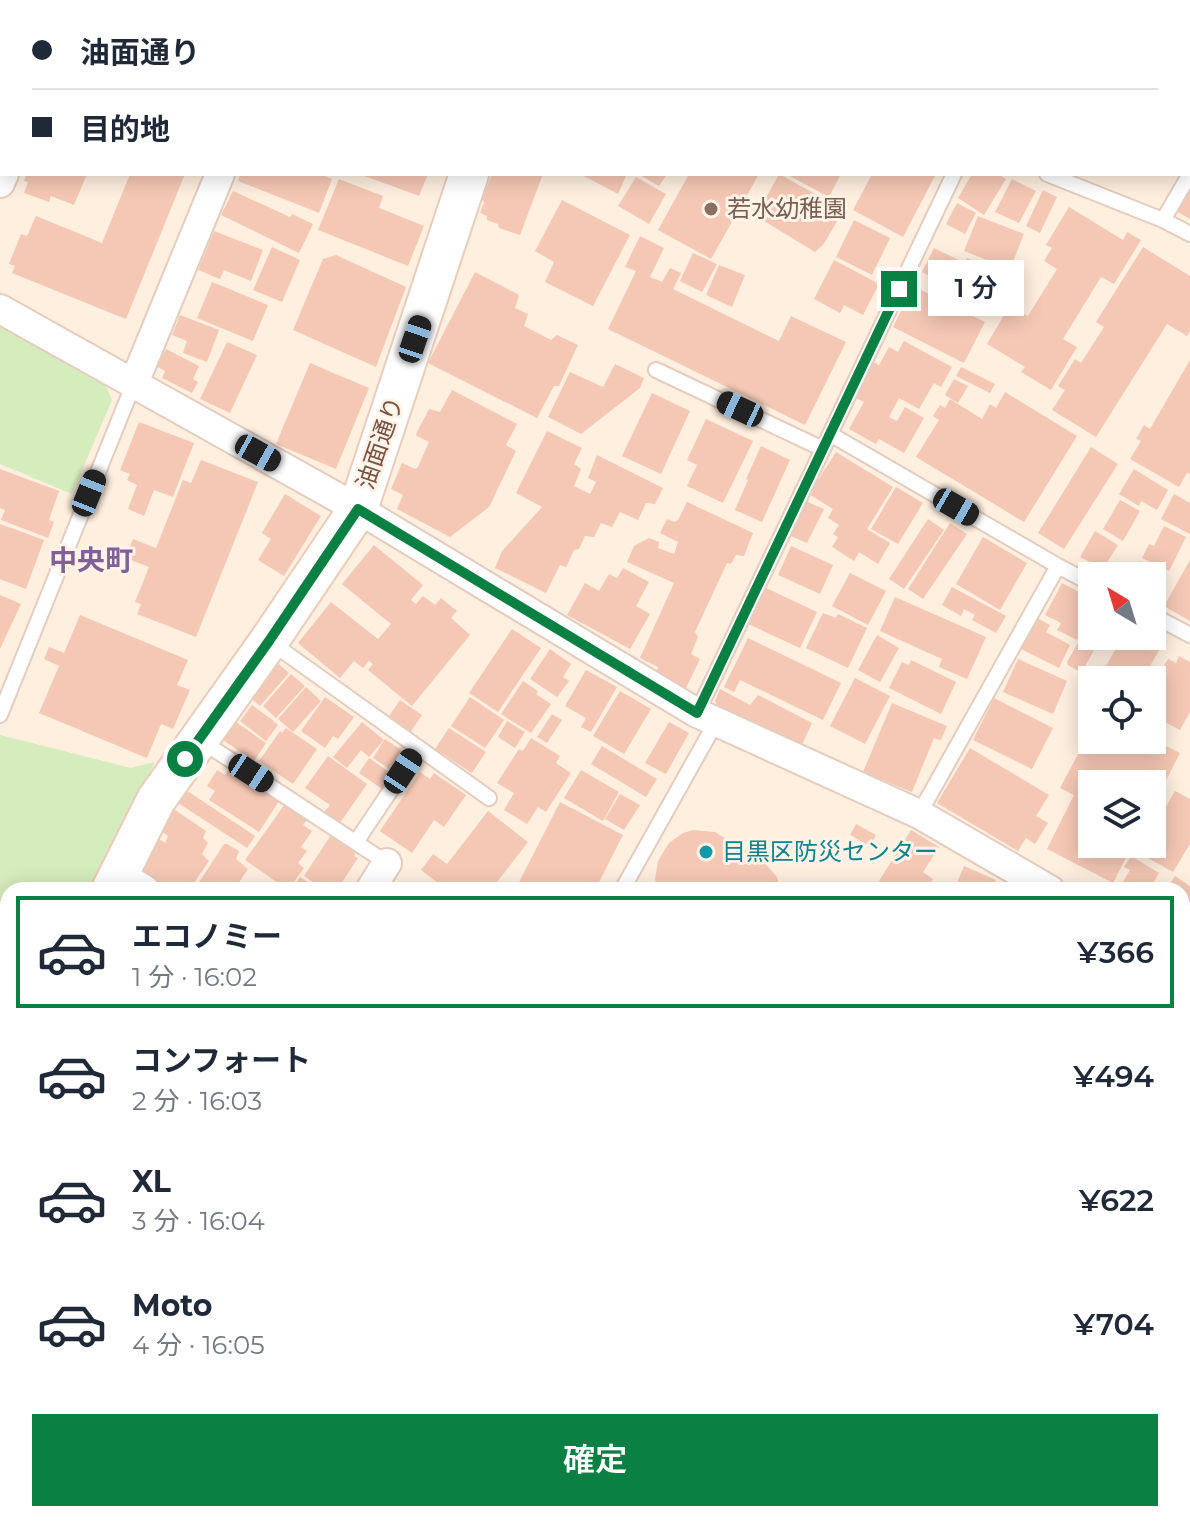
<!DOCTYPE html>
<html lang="ja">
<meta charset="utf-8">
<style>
:root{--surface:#fff;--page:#f2f2f3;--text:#1f2937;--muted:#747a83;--line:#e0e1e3;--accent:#0b8043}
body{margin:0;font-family:Montserrat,"Noto Sans JP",sans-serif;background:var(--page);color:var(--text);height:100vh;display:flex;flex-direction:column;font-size:30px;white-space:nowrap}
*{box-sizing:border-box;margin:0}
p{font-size:26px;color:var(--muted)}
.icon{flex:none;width:44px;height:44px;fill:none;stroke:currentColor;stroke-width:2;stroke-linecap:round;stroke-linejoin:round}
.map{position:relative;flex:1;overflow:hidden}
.side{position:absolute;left:0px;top:882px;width:1190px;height:640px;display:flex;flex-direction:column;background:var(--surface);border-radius:24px 24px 0 0;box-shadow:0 4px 20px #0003}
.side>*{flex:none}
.guide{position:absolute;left:0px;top:0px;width:1190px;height:176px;box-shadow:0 4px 20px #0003;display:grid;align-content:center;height:176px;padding:0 32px;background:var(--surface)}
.needle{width:52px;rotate:322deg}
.buttons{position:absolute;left:1078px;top:562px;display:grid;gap:16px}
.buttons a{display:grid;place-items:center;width:88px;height:88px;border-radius:0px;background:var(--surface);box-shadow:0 4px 20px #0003;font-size:40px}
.end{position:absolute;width:36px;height:36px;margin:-18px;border:10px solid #0b8043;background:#fff;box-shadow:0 0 0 4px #fff}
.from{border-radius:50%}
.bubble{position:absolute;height:56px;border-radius:0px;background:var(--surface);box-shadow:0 4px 20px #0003;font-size:26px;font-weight:600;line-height:56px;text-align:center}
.car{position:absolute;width:24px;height:48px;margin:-24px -12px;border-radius:10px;box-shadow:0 0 6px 2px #0007;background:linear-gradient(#222 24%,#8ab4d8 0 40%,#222 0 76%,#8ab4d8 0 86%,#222 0)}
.guide b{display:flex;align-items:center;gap:28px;height:76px;font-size:30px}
.guide b+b{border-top:2px solid var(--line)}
.guide i{width:20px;height:20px;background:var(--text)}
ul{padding:14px 0 0;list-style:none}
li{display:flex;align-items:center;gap:24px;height:112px;margin:0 16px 12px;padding:0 16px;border:4px solid transparent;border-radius:0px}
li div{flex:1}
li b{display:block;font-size:30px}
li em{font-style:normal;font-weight:600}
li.active{border-color:var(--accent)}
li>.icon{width:72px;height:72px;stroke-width:1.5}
.cta{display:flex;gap:16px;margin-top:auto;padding:16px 32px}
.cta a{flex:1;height:92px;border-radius:0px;background:var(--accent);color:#fff;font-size:32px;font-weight:600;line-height:92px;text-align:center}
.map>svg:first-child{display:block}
</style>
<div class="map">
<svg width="1190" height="1522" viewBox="0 0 1190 1522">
<rect width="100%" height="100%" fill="#feefdf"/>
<path fill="#d5ecbd" d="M 0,327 L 104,381 L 112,400 L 72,494 L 0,464 Z
M 0,735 L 131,768 L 155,762 L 95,890 L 8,890 L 8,921 L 0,921 Z"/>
<path fill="#f5c8b5" d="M 27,174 L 87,174 L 74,205 L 51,196 L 49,202 L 24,193 L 28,182 L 24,181 Z
M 130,174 L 185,174 L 126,319 L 12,273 L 15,266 L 9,264 L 21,234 L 27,236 L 36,216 L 102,243 Z
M 240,174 L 320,174 L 332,179 L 319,213 L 238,181 Z
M 359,174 L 428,174 L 419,196 Z
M 492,174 L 543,174 L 520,235 L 499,228 L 498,224 L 487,220 L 487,216 L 480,213 L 484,203 L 482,199 Z
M 580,174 L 627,174 L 618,194 Z
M 638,174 L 667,174 L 659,186 Z
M 689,174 L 759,174 L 711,259 L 658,230 Z
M 779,174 L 844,210 L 823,245 L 815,252 L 756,216 Z
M 786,174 L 841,174 L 829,197 Z
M 872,174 L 936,174 L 903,237 L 853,210 Z
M 972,174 L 998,174 L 1006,179 L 984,215 L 958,198 Z
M 636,177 L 666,194 L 649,224 L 618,206 Z
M 339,179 L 383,196 L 379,208 L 424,226 L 408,266 L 318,230 Z
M 1012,179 L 1036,191 L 1019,223 L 995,212 Z
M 1190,186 L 1190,219 L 1176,211 Z
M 1043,190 L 1057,197 L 1040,233 L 1026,226 Z
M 233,191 L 290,217 L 292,214 L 313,224 L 299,253 L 221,215 Z
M 562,200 L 630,235 L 593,306 L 545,282 L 554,262 L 535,251 Z
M 957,203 L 976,213 L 965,234 L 946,224 Z
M 1069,207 L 1123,240 L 1127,232 L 1141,240 L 1114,284 L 1101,277 L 1063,339 L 1077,347 L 1051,390 L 1021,372 L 1025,367 L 987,344 L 1010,305 L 1028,316 L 1057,269 L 1044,261 L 1052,248 L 1046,245 Z
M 978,216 L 1024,234 L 1010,269 L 964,251 Z
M 854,220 L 890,238 L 872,275 L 836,257 Z
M 214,231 L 263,250 L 251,281 L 224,270 L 220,279 L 198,270 Z
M 640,236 L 664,248 L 650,277 L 662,282 L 670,268 L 681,273 L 673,289 L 779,341 L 791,316 L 846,342 L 805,425 L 608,329 L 636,271 L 625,267 Z
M 272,247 L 300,260 L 282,302 L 253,290 Z
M 1143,247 L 1190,276 L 1190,331 L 1187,336 L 1167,324 L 1096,437 L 1052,410 L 1065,390 L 1058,386 L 1075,359 L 1081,363 L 1104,327 L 1096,322 Z
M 934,248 L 965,263 L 967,258 L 1005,277 L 990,307 L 922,272 Z
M 693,253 L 717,264 L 702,292 L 680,281 Z
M 336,255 L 406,287 L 376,367 L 293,330 L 323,259 Z
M 834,260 L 879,284 L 863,315 L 844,305 L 840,313 L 814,299 Z
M 719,265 L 745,275 L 732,307 L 706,295 Z
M 475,272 L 519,295 L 515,308 L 528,314 L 524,326 L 551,340 L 557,335 L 578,345 L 559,386 L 554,386 L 537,418 L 428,363 Z
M 212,282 L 268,305 L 253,341 L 197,318 Z
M 913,286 L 985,322 L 964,363 L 893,327 Z
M 180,315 L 219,330 L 207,362 L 183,353 L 187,341 L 172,335 Z
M 904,341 L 952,367 L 941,387 L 934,383 L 919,409 L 899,398 L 889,417 L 897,421 L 905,407 L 924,418 L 904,453 L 879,439 L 876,444 L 849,429 L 864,402 L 854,397 L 873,362 L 879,365 L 889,347 L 898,352 Z
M 227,342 L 257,355 L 230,413 L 200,399 Z
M 166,349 L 199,366 L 193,379 L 198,382 L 192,393 L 162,378 L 165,371 L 156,366 Z
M 1190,360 L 1190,474 L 1187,473 L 1179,487 L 1130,459 L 1141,441 L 1136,439 L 1144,425 L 1150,429 Z
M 310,363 L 369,388 L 336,469 L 276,444 Z
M 615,364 L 644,378 L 640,388 L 581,434 L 548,417 L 570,372 L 603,387 Z
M 961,367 L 995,384 L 990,393 L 956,376 Z
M 954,379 L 968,386 L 958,403 L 945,395 Z
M 452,390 L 517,424 L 506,445 L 516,451 L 489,507 L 450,537 L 397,509 L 403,495 L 391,489 L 402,463 L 415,469 L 418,467 L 429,442 L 417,436 L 416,434 L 429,409 L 440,412 Z
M 1005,392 L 1077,436 L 1024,522 L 916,457 L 939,420 L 933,416 L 940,405 L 945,408 L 950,399 L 982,419 L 990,404 L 996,408 Z
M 652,393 L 690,411 L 661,474 L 622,456 Z
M 706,419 L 753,441 L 723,503 L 687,486 L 697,465 L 687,460 Z
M 139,422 L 194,443 L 173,497 L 154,490 L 144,516 L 128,509 L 137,485 L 127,480 L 130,474 L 120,470 Z
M 547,431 L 582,448 L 574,464 L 581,469 L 574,486 L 590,494 L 596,482 L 588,478 L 597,455 L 663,488 L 655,504 L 646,503 L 638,520 L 620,512 L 612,527 L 601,523 L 594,537 L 585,536 L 579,549 L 574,550 L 566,567 L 560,565 L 546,593 L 495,568 L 502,551 L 542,507 L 516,493 Z
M 761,446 L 790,460 L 762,522 L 735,510 L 748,480 L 746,479 Z
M 1091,447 L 1118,464 L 1064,549 L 1038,533 Z
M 836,452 L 893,487 L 867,529 L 890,543 L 878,564 L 859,552 L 854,561 L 832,547 L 838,537 L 833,534 L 839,525 L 828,518 L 833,509 L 809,494 Z
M 201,460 L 258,482 L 196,637 L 137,614 L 141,604 L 135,602 L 149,567 L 125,558 L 133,539 L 156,548 L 183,480 L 191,483 Z
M 0,469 L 59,491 L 49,520 L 54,522 L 48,538 L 1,520 L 5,510 L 0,508 Z
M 1134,469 L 1168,490 L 1157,510 L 1141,501 L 1139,506 L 1119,494 Z
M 896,487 L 923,503 L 898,544 L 871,529 Z
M 285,494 L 321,516 L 284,576 L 258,560 L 271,539 L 262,533 Z
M 1174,494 L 1190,503 L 1190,534 L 1161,519 Z
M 803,500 L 824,509 L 807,543 L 786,534 Z
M 1120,500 L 1140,511 L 1123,541 L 1103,529 Z
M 687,502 L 753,533 L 744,556 L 736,555 L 731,564 L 727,563 L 695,632 L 698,637 L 691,654 L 700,659 L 685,690 L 655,676 L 658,667 L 640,658 L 674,583 L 627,562 L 634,546 L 649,538 L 659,542 L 658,548 L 674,554 L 678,542 L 660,533 L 667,519 L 674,522 L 678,520 Z
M 928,519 L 944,530 L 904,589 L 889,579 Z
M 950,523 L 967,534 L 923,599 L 908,589 Z
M 0,524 L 44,540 L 26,589 L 0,579 Z
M 1164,526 L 1186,537 L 1169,571 L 1142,558 L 1149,544 L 1154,546 Z
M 1095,531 L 1118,545 L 1100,574 L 1087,567 L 1090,562 L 1080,557 Z
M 983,537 L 1027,563 L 1000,610 L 956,584 Z
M 374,545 L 423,585 L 411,600 L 416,604 L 423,596 L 435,605 L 441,598 L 457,611 L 451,618 L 470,635 L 412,706 L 368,670 L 373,664 L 369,661 L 363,668 L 354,661 L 340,678 L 298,643 L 331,602 L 378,639 L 391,624 L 342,584 Z
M 791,546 L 833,565 L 820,594 L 778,575 Z
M 1190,560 L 1190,621 L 1164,606 Z
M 1140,561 L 1166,575 L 1152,601 L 1152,576 L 1132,576 Z
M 623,568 L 649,582 L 636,606 L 650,614 L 630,649 L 567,615 L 585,583 L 599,591 L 609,574 L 617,578 Z
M 850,573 L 886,591 L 868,625 L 832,606 Z
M 1062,583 L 1092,599 L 1092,611 L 1077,640 L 1057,630 L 1061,623 L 1045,615 Z
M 764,587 L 817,612 L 800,648 L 746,623 Z
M 952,587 L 1006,616 L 996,633 L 972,620 L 975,615 L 964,609 L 961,616 L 942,605 Z
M 0,595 L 21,604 L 0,649 Z
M 895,597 L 986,637 L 967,679 L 939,667 L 942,659 L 880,631 Z
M 823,613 L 836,618 L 838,614 L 867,628 L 848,668 L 806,648 Z
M 80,615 L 188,660 L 177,685 L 190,690 L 173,729 L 161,724 L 147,758 L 39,713 L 59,666 L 44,659 L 49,647 L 64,653 Z
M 1037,618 L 1050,625 L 1046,632 L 1070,645 L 1059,668 L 1021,649 Z
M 1092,618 L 1092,636 L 1102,636 L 1083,670 L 1080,672 L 1068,665 L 1067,662 Z
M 512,629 L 541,648 L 498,712 L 469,693 Z
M 877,635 L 899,648 L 880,682 L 858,670 Z
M 1123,636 L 1142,636 L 1161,647 L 1142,680 L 1098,680 Z
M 748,638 L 841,683 L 823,720 L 740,680 L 734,692 L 724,687 Z
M 550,649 L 571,664 L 563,677 L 569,681 L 557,697 L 530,679 Z
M 1179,656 L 1190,662 L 1190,712 L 1180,730 L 1152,715 L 1152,688 L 1168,659 L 1176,663 Z
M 1018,659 L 1067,681 L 1053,714 L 1003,692 Z
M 274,660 L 289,673 L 260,706 L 245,693 Z
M 911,660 L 956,682 L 941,714 L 889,688 L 902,662 L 909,665 Z
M 586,670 L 617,687 L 591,732 L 581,727 L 586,718 L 565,706 Z
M 291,674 L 305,686 L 276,718 L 263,706 Z
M 855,678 L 890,696 L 865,744 L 830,726 Z
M 523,681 L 538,691 L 536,694 L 551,704 L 531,733 L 501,714 Z
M 306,687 L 321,701 L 293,732 L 278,719 Z
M 720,689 L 750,705 L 758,695 L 812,723 L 800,749 L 742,723 L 742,716 L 737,718 L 719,709 L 715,701 Z
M 620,691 L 651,709 L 624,754 L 593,736 Z
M 325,697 L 354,717 L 338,739 L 333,736 L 325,748 L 301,731 Z
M 470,697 L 504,720 L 485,748 L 451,726 Z
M 994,698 L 1053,728 L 1032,769 L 973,740 Z
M 400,700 L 422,715 L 409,734 L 387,719 Z
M 892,703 L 947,726 L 941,740 L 934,738 L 912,792 L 863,772 Z
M 252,705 L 274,721 L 273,723 L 275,722 L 278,725 L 266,741 L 240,721 Z
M 552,714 L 562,720 L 547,743 L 537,737 Z
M 230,718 L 266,743 L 254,761 L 217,736 Z
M 507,721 L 525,732 L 515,748 L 498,737 Z
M 362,722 L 384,740 L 369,757 L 361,750 L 347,768 L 333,757 Z
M 669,722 L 689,733 L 666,774 L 645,763 Z
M 286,728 L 317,749 L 293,784 L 259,761 L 280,731 L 282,733 Z
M 449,728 L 486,752 L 472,773 L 435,749 Z
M 1092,728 L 1092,740 L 1152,739 L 1180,753 L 1152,808 L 1152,784 L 1092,784 L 1092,844 L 1133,844 L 1113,883 L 1047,849 L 1074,795 L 1060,788 Z
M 531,738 L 560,756 L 556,763 L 571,773 L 546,812 L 538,807 L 527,824 L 504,810 L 514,793 L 497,783 L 519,749 L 523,751 Z
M 385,739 L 410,756 L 398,775 L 373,758 Z
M 602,746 L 657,779 L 646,797 L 591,764 Z
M 970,748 L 1049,795 L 1036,816 L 1048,823 L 1035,844 L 1026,838 L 1018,851 L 937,803 Z
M 328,756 L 367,784 L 340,823 L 324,812 L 330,805 L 305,788 Z
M 369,758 L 395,776 L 385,791 L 359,773 Z
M 217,770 L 225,775 L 229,770 L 279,801 L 259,832 L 209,800 L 215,791 L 207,786 Z
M 581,770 L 619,792 L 603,821 L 564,798 Z
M 420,772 L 430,779 L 434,773 L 466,795 L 444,827 L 434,820 L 412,853 L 380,831 Z
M 183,788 L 255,836 L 247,848 L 175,801 Z
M 1175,791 L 1190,799 L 1190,844 L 1173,872 L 1139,853 L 1144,844 L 1152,844 L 1152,831 Z
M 620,794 L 640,805 L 624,830 L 605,819 Z
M 560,802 L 623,835 L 595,890 L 515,890 Z
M 285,804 L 307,820 L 303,825 L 312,831 L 301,847 L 307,851 L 298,863 L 304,868 L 288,890 L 245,860 Z
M 169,806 L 206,831 L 203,838 L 208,843 L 202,854 L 209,861 L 189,890 L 171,890 L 138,868 L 156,840 L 159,839 L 165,843 L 168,836 L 158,829 Z
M 488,811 L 528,842 L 491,890 L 447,890 L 421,870 L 433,854 L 447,864 Z
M 856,824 L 876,835 L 870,846 L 850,835 Z
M 693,830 L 715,832 L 763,861 L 777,877 L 781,890 L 658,890 L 655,879 L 658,861 L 669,843 L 683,833 Z
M 911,830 L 939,847 L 923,872 L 933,879 L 926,890 L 894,890 L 879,881 Z
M 331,835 L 356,852 L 354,856 L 358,858 L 337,890 L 325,890 L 304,876 Z
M 224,844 L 227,844 L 239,851 L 236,859 L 248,869 L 234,890 L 194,890 Z
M 1131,856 L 1159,873 L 1149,890 L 1118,890 L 1130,870 L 1124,867 Z
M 964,866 L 996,880 L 991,890 L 942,890 L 943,886 L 954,890 Z
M 1175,876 L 1190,886 L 1190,904 L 1182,916 L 1182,890 L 1166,890 Z
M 300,877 L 319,890 L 291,890 Z
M 0,938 L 8,939 L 8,1031 L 0,1031 Z
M 1182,989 L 1190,997 L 1190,1039 L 1182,1058 Z
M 0,1165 L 8,1171 L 8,1220 L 0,1214 Z
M 1190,1180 L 1190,1200 L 1182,1220 L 1182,1181 Z
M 8,1238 L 8,1285 L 0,1266 L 0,1242 Z
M 0,1273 L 8,1292 L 8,1302 L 0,1306 Z
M 1184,1305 L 1190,1307 L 1190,1372 L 1182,1369 L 1182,1312 Z
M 8,1320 L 8,1367 L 0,1370 L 0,1323 Z
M 8,1376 L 8,1415 L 2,1418 L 0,1414 L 0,1379 Z
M 8,1436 L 8,1514 L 51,1514 L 53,1519 L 47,1522 L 3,1522 L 0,1516 L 0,1440 Z
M 1182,1506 L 1190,1512 L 1190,1522 L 1015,1522 L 1021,1514 L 1182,1514 Z
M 85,1514 L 109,1514 L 114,1522 L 90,1522 Z
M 115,1514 L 146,1514 L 151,1522 L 119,1522 Z
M 160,1514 L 199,1514 L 203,1522 L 164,1522 Z
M 206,1514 L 236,1514 L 223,1522 L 211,1522 Z
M 286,1514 L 335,1514 L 325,1518 L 326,1522 L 289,1522 Z
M 375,1514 L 466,1514 L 457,1522 L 382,1522 Z
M 520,1514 L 585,1514 L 577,1522 L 512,1522 Z
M 621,1514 L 652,1514 L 643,1522 L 628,1522 Z
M 750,1514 L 785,1514 L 792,1522 L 757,1522 Z
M 792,1514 L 827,1514 L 832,1520 L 830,1522 L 799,1522 Z
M 832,1514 L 879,1514 L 868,1522 L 838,1522 Z"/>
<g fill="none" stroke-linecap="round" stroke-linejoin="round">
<defs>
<path id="lane" d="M 672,0 L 677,2
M 1047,174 L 1163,220 L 1190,234
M 1163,220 L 1190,174
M 656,370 L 823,449
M 830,434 L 1058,566 L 1092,584
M 1152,615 L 1190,635
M 269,641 L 489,798
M 697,713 L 954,174
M 0,715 L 134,383
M 200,740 L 387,863
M 919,814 L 1058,566
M 356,842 L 419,748
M 622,890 L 716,722
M 0,1433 L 8,1430
M 271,1514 L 275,1522
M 362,1514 L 366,1522
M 896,1514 L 901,1522"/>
<path id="street" d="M 292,0 L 297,2
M 72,2 L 72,0
M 0,183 L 4,174
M 0,309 L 358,509 L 697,713 L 919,814 L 1050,890
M 134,383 L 220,174
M 119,874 L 145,890
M 370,890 L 387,863
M 1182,964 L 1190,968
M 716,1514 L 723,1522
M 484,1521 L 491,1514"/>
<path id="secondary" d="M 540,2 L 541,0
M 111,890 L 156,800 L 269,641 L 358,509 L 469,174
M 0,1122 L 8,1107
M 1182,1277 L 1190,1273
M 926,1522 L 934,1514"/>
</defs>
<use href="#lane" stroke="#e4ccbe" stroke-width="18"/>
<use href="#street" stroke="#e4ccbe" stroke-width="32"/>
<use href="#secondary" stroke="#eaccba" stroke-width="42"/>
<path stroke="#daab98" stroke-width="5" stroke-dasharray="2 6" stroke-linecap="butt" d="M 1182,1379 L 1190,1383"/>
<use href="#lane" stroke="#fff" stroke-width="14"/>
<use href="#street" stroke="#fff" stroke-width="28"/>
<use href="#secondary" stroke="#fff" stroke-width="38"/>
</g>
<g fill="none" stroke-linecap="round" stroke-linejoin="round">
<path stroke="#0b8043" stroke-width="10" d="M 185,759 L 269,641 L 358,509 L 697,713 L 899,289"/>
</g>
<circle fill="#8d6e63" stroke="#fff3e7" stroke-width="3" cx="711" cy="209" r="8"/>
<circle fill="#0f9aa8" stroke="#fff3e7" stroke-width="3" cx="706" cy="852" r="8"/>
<g text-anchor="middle" stroke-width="6" stroke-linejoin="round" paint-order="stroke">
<g font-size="24" fill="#785e54" stroke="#fff3e7" text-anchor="start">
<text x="727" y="217">若水幼稚園</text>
</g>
<g font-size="24" fill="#765245" stroke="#fff3e7">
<text transform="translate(380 443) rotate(-71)" y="8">油面通り</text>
</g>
<g font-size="24" fill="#0d838f" stroke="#fff3e7" text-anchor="start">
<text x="722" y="860">目黒区防災センター</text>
</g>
<g font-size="28" font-weight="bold" fill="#81609a" stroke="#fff3e7">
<text x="91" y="570">中央町</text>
</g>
</g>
</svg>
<div class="buttons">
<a><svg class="needle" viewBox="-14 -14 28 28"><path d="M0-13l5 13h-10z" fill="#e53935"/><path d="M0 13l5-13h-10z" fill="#747a83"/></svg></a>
<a><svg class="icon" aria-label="locate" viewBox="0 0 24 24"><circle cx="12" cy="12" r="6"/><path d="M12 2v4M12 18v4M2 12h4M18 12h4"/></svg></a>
<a><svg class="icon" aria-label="layers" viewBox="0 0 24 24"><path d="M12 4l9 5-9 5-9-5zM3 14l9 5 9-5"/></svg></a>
</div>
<i class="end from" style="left:185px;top:759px"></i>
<i class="end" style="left:899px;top:289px"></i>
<div class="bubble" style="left:928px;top:260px;width:96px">1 分</div>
<i class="car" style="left:415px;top:339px;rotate:19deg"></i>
<i class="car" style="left:740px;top:409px;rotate:295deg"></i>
<i class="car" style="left:258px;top:453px;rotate:119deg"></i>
<i class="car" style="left:89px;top:493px;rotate:22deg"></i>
<i class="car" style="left:956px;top:507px;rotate:120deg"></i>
<i class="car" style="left:403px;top:771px;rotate:33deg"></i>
<i class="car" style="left:251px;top:773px;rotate:123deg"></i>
<div class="guide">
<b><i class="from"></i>油面通り</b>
<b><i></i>目的地</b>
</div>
<section class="side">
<ul>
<li class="active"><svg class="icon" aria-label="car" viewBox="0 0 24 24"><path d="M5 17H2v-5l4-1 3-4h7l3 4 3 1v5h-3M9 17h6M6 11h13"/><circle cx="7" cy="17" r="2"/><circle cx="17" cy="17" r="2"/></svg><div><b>エコノミー</b><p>1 分 · 16:02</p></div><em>¥366</em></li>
<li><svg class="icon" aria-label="car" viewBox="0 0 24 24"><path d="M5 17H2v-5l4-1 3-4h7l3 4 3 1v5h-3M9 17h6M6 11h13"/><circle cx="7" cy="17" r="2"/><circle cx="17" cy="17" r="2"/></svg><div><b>コンフォート</b><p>2 分 · 16:03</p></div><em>¥494</em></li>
<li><svg class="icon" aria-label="car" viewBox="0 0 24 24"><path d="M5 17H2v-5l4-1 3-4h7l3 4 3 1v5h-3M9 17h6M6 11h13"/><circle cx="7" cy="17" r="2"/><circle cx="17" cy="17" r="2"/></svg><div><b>XL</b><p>3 分 · 16:04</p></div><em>¥622</em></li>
<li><svg class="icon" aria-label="car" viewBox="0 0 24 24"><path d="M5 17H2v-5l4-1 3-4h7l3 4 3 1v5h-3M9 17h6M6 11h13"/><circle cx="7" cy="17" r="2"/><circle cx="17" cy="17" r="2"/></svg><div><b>Moto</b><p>4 分 · 16:05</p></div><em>¥704</em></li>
</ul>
<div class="cta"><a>確定</a></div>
</section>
</div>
